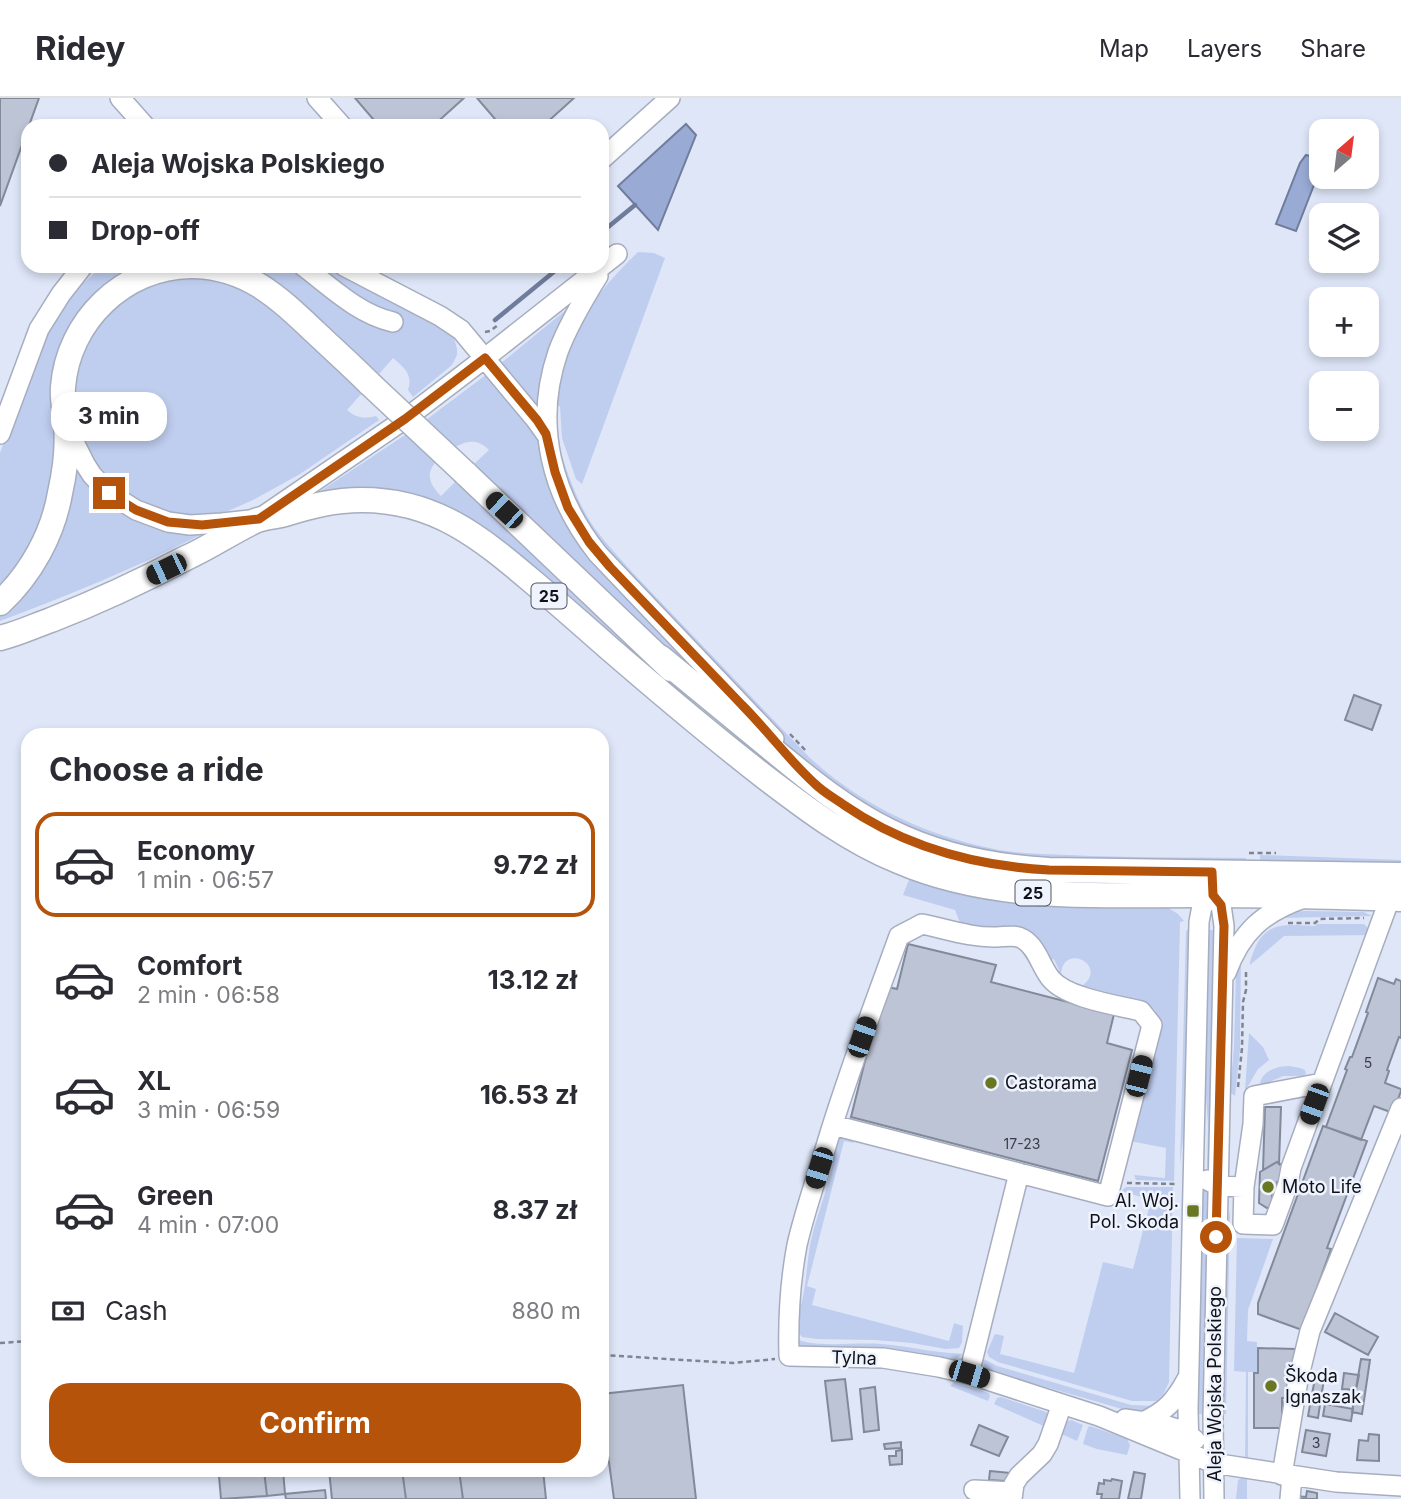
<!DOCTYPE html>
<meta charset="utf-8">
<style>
:root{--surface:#fff;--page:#f2f2f3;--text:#2b2b33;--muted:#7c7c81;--line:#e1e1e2;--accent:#b45309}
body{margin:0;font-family:Inter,sans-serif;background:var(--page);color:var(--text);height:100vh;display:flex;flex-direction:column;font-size:26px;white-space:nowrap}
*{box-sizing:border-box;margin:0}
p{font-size:23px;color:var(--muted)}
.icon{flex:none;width:38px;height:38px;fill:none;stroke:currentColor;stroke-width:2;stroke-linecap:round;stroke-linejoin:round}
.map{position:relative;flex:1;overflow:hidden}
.side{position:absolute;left:21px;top:630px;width:588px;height:749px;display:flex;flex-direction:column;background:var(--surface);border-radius:21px;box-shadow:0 4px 10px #0003}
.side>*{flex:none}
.hud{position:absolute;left:21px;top:21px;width:588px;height:154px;border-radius:21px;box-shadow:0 4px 10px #0003;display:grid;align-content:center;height:154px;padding:0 28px;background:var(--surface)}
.needle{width:46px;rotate:28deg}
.fabs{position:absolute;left:1309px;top:21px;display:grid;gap:14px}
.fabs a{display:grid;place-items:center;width:70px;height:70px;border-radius:14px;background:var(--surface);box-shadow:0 4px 10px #0003;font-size:35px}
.end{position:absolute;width:32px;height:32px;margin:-16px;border:9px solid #b45309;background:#fff;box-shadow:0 0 0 4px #fff}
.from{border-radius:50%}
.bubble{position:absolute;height:49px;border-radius:21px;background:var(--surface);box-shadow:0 4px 10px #0003;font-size:23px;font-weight:700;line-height:49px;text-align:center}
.car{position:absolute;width:21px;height:42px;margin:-21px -10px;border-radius:9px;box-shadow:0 0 5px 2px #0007;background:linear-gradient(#222 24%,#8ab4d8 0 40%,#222 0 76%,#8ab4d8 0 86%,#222 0)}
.hud b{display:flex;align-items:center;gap:24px;height:66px;font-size:26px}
.hud b+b{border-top:2px solid var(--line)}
.hud i{width:18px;height:18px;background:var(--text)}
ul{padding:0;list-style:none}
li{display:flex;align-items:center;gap:21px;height:105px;margin:0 14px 10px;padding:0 14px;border:4px solid transparent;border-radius:21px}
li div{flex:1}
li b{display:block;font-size:26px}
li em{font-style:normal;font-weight:700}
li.active{border-color:var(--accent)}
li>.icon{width:63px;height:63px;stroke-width:1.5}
h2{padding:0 28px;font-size:32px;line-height:84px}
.pay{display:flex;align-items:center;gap:18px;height:77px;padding:0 28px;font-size:26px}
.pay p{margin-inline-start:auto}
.button{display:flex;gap:14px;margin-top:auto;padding:14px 28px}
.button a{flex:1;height:80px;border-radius:21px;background:var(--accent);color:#fff;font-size:28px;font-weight:700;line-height:80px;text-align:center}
header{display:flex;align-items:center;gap:42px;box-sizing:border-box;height:98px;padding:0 35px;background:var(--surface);border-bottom:2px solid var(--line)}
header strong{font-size:33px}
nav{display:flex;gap:38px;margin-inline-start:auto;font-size:24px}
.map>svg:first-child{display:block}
</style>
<header>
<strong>Ridey</strong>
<nav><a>Map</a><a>Layers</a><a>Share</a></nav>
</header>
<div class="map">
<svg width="1401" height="1401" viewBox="0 0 1401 1401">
<rect width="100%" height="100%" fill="#dee6f8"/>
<path fill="#bfcdef" d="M 638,154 L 654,155 L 665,160 L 582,386 L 576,381 L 562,340 L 560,308 L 555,308 C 558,292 559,275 564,260 C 579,217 606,185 638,154 Z
M 102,168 L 140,168 L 96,195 L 56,358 L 41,431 L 0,493 L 0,355 L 39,247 L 66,201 Z
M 245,168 L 291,168 L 389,231 L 400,232 L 380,212 L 341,188 L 341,186 L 319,168 L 327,168 L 397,204 L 440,228 L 454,240 L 457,251 L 457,257 L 452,267 L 413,299 L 408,292 C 413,277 405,270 393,260 L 379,276 L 372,270 L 370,272 Z
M 173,179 L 216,180 L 259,198 L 362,295 L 347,312 C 356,320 364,321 376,318 L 379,322 L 300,376 L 253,402 L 228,413 L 210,417 L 179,417 L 149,409 L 114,388 L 93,364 L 78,332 L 73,309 L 76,269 L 93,231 L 127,197 Z
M 567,211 L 568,213 L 540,313 L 500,266 Z
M 487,276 L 532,330 L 542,346 L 551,388 L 744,618 L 678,564 L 485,380 L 474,366 L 489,352 C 474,336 458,346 444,357 C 426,370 425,382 441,398 L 456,383 L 666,578 L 726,638 L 481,432 L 313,398 L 414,331 Z
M 557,341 C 566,372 577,406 596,432 C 607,447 620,460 632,474 L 809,659 C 861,707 925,737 994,751 C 1018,756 1044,756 1069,757 C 1127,760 1187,759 1246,760 L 1246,766 L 1005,760 L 904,732 L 803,666 L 589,432 L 566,383 Z
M 76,367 L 85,380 L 201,434 L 202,436 C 136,470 69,497 0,523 L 0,515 Z
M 1260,757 L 1401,762 L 1401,769 L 1260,766 Z
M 911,777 L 1165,808 L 1178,816 L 1184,823 L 1180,824 L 1174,1083 L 1136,1082 L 1134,1077 L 1165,1080 L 1166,1050 L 1130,1043 L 1158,924 L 1155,912 L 1145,906 L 1131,902 L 1130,900 L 1082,888 C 1110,867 1061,843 1061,878 L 1057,874 L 1059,872 L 1054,861 L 1051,862 L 1039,843 L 960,825 L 955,812 L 903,797 Z
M 1305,813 L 1364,814 L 1372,818 L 1279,820 L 1293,814 Z
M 1317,826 L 1364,826 L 1369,831 L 1369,837 L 1284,838 L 1250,867 C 1250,861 1253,856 1255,850 C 1267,822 1289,827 1315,828 Z
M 1188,831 L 1191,841 L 1187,1009 L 1180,1066 L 1186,833 Z
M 1206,832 L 1216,832 L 1209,1071 L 1207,1069 L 1208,1027 L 1204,974 Z
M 1241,854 L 1240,951 L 1235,998 L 1231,995 L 1230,991 L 1234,950 L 1236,874 Z
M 1249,935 L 1263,949 L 1269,962 L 1258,971 L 1245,993 Z
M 1289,968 L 1300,970 L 1305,972 L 1306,976 L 1303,978 L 1283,978 L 1265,986 L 1260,985 C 1263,973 1277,968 1289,968 Z
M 839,1038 L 851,1040 L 854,1045 L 844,1043 L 807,1188 L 816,1191 L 812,1207 L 949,1243 L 954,1225 L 963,1228 L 962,1244 L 959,1250 L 946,1251 L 912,1245 L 875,1242 L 817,1241 L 802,1239 L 799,1235 L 793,1234 C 795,1223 799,1214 802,1203 C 807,1182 807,1159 812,1138 C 818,1115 827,1092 832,1069 C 835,1058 832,1048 839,1038 Z
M 1126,1089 L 1173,1089 L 1169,1284 L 1163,1297 L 1156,1303 L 1132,1303 L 998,1264 L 989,1259 L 987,1254 L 995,1236 L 1004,1238 L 1000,1256 L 1074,1275 L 1103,1164 L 1133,1171 L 1151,1102 L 1121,1093 Z
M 1206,1092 L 1209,1094 L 1205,1316 L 1196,1316 L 1202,1093 Z
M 1230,1111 L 1226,1316 L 1220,1316 L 1224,1151 Z
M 1237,1140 L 1273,1141 L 1248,1212 L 1247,1243 L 1257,1244 L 1257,1274 L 1248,1274 L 1248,1364 L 1245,1364 L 1246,1274 L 1234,1273 Z
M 798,1242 C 824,1250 854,1244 881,1246 C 908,1248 936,1255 963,1256 L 954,1262 L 910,1255 L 801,1249 L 797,1245 Z
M 982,1260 L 997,1268 L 1131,1307 L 1156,1308 L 1146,1314 L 1129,1313 L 988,1272 L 984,1268 Z
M 954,1284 L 989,1295 L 990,1298 L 988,1303 L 950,1288 Z
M 1001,1299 L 1046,1314 L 1049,1317 L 1048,1330 L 994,1306 L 997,1300 Z
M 1071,1322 L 1083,1327 L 1077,1343 L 1059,1335 L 1063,1325 Z
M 1090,1328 L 1127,1341 L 1130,1347 L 1127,1357 L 1097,1351 L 1083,1346 L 1088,1329 Z
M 1244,1377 L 1247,1378 L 1247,1401 L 1236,1401 L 1238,1382 L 1244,1379 Z"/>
<path fill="#99aad4" stroke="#707c9c" stroke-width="2" d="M 686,26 L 696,37 L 658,132 L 618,88 Z
M 1306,57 L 1314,59 L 1321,69 L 1296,133 L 1276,126 L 1300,65 Z"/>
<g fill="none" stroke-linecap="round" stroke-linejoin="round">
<path stroke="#707c9c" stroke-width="4.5" d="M 602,134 L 635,107
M 495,222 L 561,168"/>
</g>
<path fill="#bdc4d5" stroke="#828999" stroke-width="2" d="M 0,0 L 39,0 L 0,108 Z
M 355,0 L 464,0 L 433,28 L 379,28 Z
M 477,0 L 574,0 L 543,28 L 501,28 Z
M 1354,597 L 1381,607 L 1372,632 L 1345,622 Z
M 908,846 L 996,867 L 991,884 L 1114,916 L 1107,945 L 1132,952 L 1098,1083 L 851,1019 L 875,923 L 888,889 L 897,891 Z
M 1378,880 L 1394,886 L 1396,881 L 1401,883 L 1401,940 L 1399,939 L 1387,972 L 1389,973 L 1385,985 L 1401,991 L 1401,993 L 1393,1015 L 1374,1008 L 1361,1042 L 1326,1029 L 1347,972 L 1345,971 L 1350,959 L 1352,959 L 1368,915 L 1366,914 Z
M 1265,1009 L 1281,1009 L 1279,1066 L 1277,1064 L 1263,1072 Z
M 1323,1028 L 1367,1043 L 1327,1150 L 1331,1151 L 1302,1232 L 1258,1216 L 1258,1205 Z
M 1277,1064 L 1282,1067 L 1281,1082 L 1277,1084 L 1277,1095 L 1272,1097 L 1272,1107 L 1267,1110 L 1259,1105 L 1260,1074 Z
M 1335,1215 L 1378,1239 L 1368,1257 L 1325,1234 Z
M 1258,1250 L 1295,1251 L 1295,1277 L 1288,1277 L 1288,1300 L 1282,1300 L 1282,1330 L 1254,1330 L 1254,1275 L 1258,1275 Z
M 1361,1261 L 1370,1262 L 1362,1316 L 1352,1314 Z
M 1344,1275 L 1359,1277 L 1356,1292 L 1342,1291 Z
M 1315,1280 L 1324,1281 L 1318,1320 L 1308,1318 Z
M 845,1281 L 852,1341 L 832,1343 L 825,1283 Z
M 683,1287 L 696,1401 L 614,1401 L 608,1357 L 602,1358 L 602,1342 L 606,1341 L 602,1296 Z
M 875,1289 L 879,1332 L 864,1334 L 860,1291 Z
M 1325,1306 L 1353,1311 L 1351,1323 L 1323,1318 Z
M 979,1327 L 1008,1339 L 999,1358 L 971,1347 Z
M 1306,1332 L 1330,1336 L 1326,1358 L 1302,1354 Z
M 1369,1336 L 1379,1337 L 1379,1363 L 1357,1362 L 1359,1342 L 1368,1343 Z
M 901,1344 L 901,1350 L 885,1351 L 884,1346 Z
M 902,1352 L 902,1366 L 890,1367 L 889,1358 L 896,1358 L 896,1353 Z
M 264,1372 L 283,1372 L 285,1396 L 267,1398 Z
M 329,1372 L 402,1372 L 406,1401 L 332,1401 Z
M 402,1372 L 459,1372 L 463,1401 L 406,1401 Z
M 459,1372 L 543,1372 L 546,1401 L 463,1401 Z
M 264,1373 L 267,1398 L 221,1401 L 219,1378 Z
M 990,1373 L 1011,1375 L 1005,1383 L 989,1382 Z
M 1134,1374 L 1145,1376 L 1141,1401 L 1128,1401 Z
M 1112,1381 L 1122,1383 L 1119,1401 L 1101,1401 L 1102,1396 L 1097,1396 L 1099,1385 L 1104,1386 L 1104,1382 L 1111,1383 Z
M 325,1392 L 326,1401 L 286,1401 L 285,1396 Z
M 1307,1393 L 1317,1395 L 1317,1401 L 1297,1401 L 1297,1398 L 1306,1399 Z"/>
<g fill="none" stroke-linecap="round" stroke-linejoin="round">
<defs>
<path id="minor" d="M 120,0 L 145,28
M 317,0 L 342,28
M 602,61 L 670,0
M 303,168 C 331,189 358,216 393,224
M 344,168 L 440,218 L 461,232 L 536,322 L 546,336
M 598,178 C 583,202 568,227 558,254 C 533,327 552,398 598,456 L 774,641
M 68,332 L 85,366 L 92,377 L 109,395 L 136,412 L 168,424 L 190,427 L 222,425 L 259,421 L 405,321 L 485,260 L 617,156
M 0,336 L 39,231 L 61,196 L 83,168
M 1213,797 L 1221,807 L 1224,828 L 1213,1320 L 1214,1401
M 1226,875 C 1241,834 1263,814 1304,800
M 833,1027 L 1108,1098 L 1152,927 L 1141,913 C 1116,907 1067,900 1051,881 C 1041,869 1037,849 1023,841 C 1015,836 1005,839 997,839 C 972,840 946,831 922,826 L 899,838 C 874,907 848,975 827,1045 C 817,1079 805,1112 797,1147 C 790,1184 788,1221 789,1258 L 883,1260 L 939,1269 L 969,1276 L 1099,1318 L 1213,1365 L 1336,1384 L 1401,1388
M 1207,1082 L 1218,1088 L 1244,1089 L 1253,1026 L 1254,998 L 1322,985 L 1390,800
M 1244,1089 L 1243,1126 L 1273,1127 L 1288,1086 L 1291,1070 L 1322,985
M 969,1276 L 1019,1075
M 1125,1321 C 1147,1324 1178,1326 1195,1342
M 1143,1324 C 1166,1313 1175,1303 1187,1281
M 1282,1377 L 1298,1282 L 1310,1233 L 1401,1010
M 974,1392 L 1013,1394
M 1012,1401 L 1014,1386 L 1019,1378 L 1042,1356 L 1048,1346 L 1062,1306
M 1190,1401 L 1188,1311 L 1199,824 L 1202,808 L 1213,797 L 1213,787
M 1290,1401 L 1292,1378"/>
<path id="major" d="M 195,168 C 248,170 278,199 315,234 C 333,251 352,268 370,286
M 465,375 L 671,571
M 0,505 C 31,476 53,436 60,395 C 65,373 68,348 66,326 C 65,313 62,302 63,289 C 68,223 124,169 190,168
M 0,540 C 17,536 34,528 51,522 C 97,504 142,483 186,460 C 210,449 232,434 255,423 C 264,419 275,419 285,416 C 311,408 334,402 362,402 C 435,402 480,439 533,484 C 559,506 584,528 610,551 C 661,595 713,639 766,680 C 808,712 849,743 898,763 C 998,806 1107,796 1214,797 C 1276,797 1339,799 1401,801
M 660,559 C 696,589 732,618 767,647 C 806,679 844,711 889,733 C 939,758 994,769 1049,772 L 1401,777"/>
</defs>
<use href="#minor" stroke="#a6adbe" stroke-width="22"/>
<use href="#major" stroke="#a6adbe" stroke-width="27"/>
<path stroke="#7f8491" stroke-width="2.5" stroke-dasharray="5 3.5" stroke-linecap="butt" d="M 160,22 L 166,28
M 485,234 L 490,233 L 498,227
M 790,636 L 807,654
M 1249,755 L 1276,755
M 1288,825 L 1315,825 L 1320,821 L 1364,820
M 1238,989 L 1242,950 L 1243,904 L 1246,892 L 1246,871
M 1127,1085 L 1177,1086
M 0,1245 L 28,1243
M 602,1257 L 733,1265 L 775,1261"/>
<use href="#minor" stroke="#fff" stroke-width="19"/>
<use href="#major" stroke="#fff" stroke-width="24"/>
<defs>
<path id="major-bridge" d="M 370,286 L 465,375"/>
</defs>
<use href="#major-bridge" stroke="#a6adbe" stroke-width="27" stroke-linecap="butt"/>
<use href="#major-bridge" stroke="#fff" stroke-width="24"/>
</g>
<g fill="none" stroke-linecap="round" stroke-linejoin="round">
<path stroke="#b45309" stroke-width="9" d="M 109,395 L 136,412 L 168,424 L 202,427 L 259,421 L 405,321 L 485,260 L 537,322 L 546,336 L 555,374 L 568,410 L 589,444 L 610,469 C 654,515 698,561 742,607 C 767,632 788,661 814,685 C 823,694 834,700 844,707 C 905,749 976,768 1049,772 L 1212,774 L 1213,797 L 1221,807 L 1224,828 L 1216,1139"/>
</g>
<g fill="#697622" stroke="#eef3fe" stroke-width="2.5">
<circle cx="991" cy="985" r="7"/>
<circle cx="1268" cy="1089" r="7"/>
<rect x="1186" y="1106" width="14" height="14" rx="3.5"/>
<circle cx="1271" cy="1288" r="7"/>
</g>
<g text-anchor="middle" stroke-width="5" stroke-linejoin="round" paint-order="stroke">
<g font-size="14" fill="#3b3e47">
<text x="1368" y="970">5</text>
<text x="1022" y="1051">17-23</text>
<text x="1316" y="1350">3</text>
</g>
<g fill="#eef3fe" stroke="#53565d" stroke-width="2">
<rect x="531.5" y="485.5" width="35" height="25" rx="5"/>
<rect x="1015.5" y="782.5" width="35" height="25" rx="5"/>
</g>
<g font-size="16" font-weight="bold" fill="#101218">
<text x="549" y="504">25</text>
<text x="1033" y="801">25</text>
</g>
<g font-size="18" fill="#101218" stroke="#eef3fe" text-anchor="start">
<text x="1005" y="991">Castorama</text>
<text x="1282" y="1095">Moto Life</text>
<text x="1179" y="1109" text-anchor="end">Al. Woj.<tspan x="1179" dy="21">Pol. Skoda</tspan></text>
<text x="1285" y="1284">Škoda<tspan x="1285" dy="21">Ignaszak</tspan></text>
</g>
<g font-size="18" fill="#101218" stroke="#eef3fe">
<text transform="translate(854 1260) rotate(2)" y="6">Tylna</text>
<text transform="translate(1215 1286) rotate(-90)" y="6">Aleja Wojska Polskiego</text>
</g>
</g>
</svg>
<div class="fabs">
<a><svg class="needle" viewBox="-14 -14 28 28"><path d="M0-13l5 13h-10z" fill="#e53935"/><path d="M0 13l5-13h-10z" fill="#7c7c81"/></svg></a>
<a><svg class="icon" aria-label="layers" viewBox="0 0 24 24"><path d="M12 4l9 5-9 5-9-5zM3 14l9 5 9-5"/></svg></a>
<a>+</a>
<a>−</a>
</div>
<i class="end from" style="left:1216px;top:1139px"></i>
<i class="end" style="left:109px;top:395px"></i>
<div class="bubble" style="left:51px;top:294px;width:116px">3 min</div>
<i class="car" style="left:504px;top:412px;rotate:313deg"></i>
<i class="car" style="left:166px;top:471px;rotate:244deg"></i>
<i class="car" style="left:862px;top:939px;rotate:19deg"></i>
<i class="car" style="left:1139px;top:978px;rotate:14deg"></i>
<i class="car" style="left:1314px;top:1006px;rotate:200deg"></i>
<i class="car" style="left:819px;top:1070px;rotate:197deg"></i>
<i class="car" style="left:969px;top:1276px;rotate:107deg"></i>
<div class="hud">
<b><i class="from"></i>Aleja Wojska Polskiego</b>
<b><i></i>Drop-off</b>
</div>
<section class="side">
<h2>Choose a ride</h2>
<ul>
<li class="active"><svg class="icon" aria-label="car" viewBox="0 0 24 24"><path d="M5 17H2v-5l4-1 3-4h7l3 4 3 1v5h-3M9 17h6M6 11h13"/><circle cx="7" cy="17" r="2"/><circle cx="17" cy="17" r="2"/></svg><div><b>Economy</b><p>1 min · 06:57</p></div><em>9.72 zł</em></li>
<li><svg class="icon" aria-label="car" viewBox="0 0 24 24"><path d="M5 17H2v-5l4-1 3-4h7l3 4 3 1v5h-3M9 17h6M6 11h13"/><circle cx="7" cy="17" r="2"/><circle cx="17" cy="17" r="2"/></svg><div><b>Comfort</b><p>2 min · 06:58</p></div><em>13.12 zł</em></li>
<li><svg class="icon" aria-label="car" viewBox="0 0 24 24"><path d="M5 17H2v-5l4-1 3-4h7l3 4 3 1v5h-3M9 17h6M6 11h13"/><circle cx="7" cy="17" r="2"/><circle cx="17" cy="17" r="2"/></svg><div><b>XL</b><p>3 min · 06:59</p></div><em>16.53 zł</em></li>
<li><svg class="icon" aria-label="car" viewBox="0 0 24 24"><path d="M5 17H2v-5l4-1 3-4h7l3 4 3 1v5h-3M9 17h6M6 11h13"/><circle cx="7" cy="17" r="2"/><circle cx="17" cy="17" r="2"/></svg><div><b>Green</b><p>4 min · 07:00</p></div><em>8.37 zł</em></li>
</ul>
<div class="pay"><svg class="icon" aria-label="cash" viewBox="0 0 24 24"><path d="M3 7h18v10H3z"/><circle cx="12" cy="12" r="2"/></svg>Cash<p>880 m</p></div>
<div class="button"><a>Confirm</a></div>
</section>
</div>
